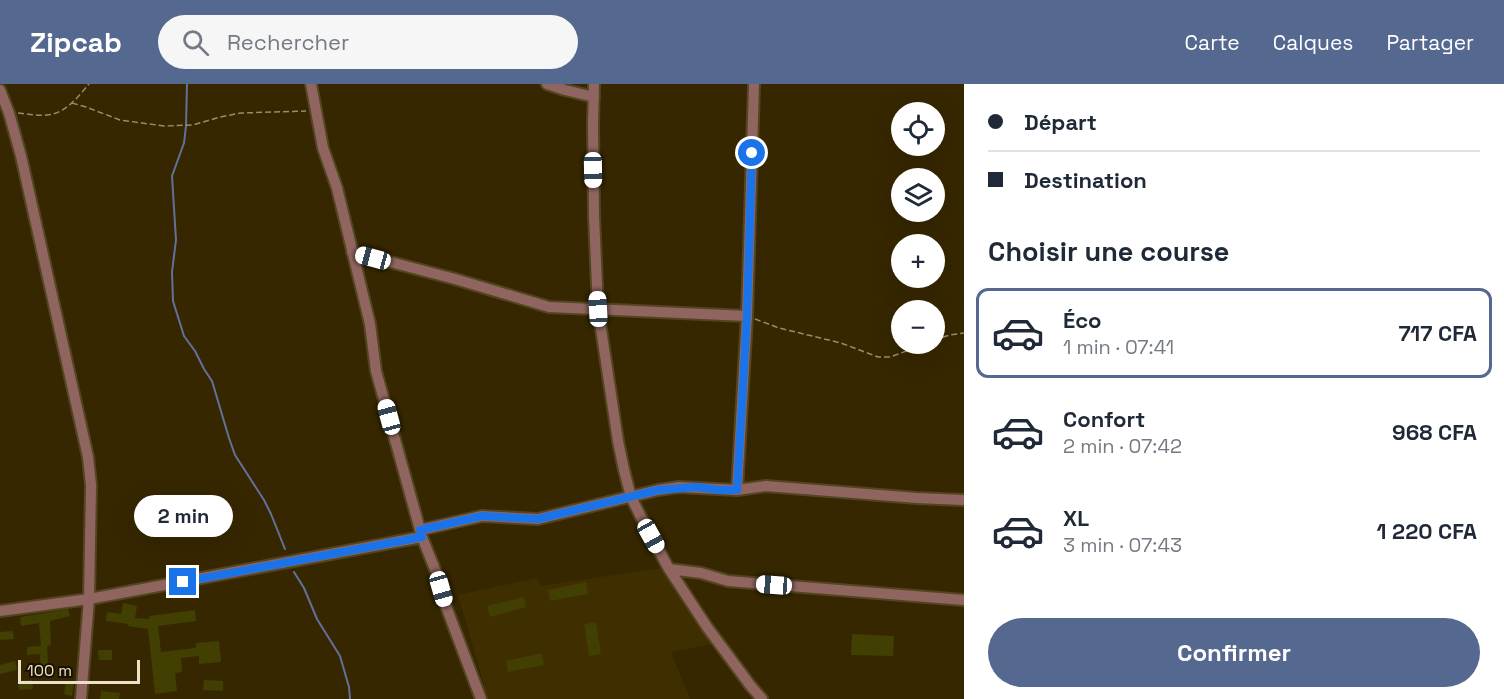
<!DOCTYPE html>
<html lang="fr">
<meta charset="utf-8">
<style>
:root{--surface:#fff;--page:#f6f6f7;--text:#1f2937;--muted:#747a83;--line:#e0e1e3;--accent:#556890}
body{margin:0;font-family:"Space Grotesk",sans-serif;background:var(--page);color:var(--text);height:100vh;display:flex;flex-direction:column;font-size:22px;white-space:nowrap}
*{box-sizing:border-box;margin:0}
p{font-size:20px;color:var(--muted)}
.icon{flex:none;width:33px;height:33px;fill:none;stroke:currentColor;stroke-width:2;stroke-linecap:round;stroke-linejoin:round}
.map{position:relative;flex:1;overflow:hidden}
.side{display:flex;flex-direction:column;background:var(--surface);width:540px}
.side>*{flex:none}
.guide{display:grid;align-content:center;height:132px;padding:0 24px;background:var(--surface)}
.buttons{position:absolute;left:891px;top:18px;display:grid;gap:12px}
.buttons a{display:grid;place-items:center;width:54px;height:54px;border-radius:50%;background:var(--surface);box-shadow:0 6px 24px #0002;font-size:30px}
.scale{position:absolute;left:18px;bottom:15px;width:122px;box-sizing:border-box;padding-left:6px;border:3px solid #ece1c8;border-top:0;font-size:16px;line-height:21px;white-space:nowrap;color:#ece1c8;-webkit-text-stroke:4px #191101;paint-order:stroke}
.end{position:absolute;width:27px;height:27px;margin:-14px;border:8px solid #1a73e8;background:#fff;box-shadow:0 0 0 3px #fff}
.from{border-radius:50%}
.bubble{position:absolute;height:42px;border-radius:21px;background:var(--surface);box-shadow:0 6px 24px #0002;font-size:20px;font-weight:800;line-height:42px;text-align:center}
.car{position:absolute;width:18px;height:36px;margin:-18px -9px;border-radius:8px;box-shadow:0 0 4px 2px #0007;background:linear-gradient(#fff 24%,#345 0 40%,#fff 0 76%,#345 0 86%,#fff 0)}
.guide b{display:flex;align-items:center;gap:21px;height:57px;font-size:22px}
.guide b+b{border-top:2px solid var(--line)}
.guide i{width:15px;height:15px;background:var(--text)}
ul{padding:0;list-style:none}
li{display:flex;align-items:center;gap:18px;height:90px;margin:0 12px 9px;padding:0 12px;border:3px solid transparent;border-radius:12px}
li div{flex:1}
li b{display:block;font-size:22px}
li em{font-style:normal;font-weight:800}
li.selected{border-color:var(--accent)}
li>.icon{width:54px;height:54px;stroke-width:1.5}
h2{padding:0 24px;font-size:27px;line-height:72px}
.primary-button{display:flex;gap:12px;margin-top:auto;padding:12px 24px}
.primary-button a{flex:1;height:69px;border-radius:36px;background:var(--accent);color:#fff;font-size:24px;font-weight:800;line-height:69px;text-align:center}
header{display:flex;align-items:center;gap:36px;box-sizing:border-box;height:84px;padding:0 30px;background:var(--accent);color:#fff}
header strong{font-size:28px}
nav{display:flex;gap:33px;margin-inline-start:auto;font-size:21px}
.search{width:420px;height:54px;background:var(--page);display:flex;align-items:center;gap:15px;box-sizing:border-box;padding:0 21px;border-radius:33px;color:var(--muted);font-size:22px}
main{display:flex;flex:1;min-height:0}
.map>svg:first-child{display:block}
</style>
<header>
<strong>Zipcab</strong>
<div class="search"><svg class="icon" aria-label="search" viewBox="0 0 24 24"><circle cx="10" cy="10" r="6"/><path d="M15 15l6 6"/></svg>Rechercher</div>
<nav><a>Carte</a><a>Calques</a><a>Partager</a></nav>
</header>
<main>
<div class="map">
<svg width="964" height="615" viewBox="0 0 964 615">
<rect width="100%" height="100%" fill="#362701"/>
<path fill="#3f2e00" d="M 660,484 L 712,560 L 671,568 L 690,615 L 488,615 L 458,511 L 537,494 L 540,502 Z"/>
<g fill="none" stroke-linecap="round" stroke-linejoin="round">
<path stroke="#63709c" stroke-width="2" d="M 187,0 L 186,42 L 184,59 L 172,92 L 176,156 L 172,188 L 173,217 L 184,252 L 195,267 L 204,285 L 212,297 L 229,354 L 235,371 L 264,416 L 271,430 L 285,465
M 294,488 L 304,504 L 317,535 L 340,572 L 349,603 L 350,615"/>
</g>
<path fill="#413f02" d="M 586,498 L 588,510 L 550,517 L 548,506 Z
M 524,513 L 526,523 L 490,533 L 487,522 Z
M 123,519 L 137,522 L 135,534 L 149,535 L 149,532 L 195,526 L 196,537 L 158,542 L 161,568 L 196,564 L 196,559 L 219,557 L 221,578 L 199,580 L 199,572 L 181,574 L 182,588 L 175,589 L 177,607 L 155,610 L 148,545 L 128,542 L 128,540 L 106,537 L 107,528 L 121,530 Z
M 68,525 L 70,532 L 50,537 L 51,561 L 47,562 L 49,592 L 41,592 L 40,570 L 27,571 L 27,563 L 41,562 L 39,539 L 21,542 L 20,533 Z
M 596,538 L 601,570 L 589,572 L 584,540 Z
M 13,547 L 14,555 L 0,556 L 0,548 Z
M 852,550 L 894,552 L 893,572 L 851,571 Z
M 98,566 L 112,566 L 112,576 L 99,576 Z
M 542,569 L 544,581 L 508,588 L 506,577 Z
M 15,577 L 17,586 L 0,590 L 0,581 Z
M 32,596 L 33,605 L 19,606 L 18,597 Z
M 204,596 L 223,597 L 223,607 L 203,606 Z
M 66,598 L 74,600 L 72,612 L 64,610 Z
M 101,607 L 120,609 L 119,615 L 100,615 Z"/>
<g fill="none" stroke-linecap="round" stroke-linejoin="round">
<defs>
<path id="minor" d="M 311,0 L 323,64 L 337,104 L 370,240 L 376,287 L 422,453 L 438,493 L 444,517 L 481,615
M 547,0 L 565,6 L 594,13
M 594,0 L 593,40 L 594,132 L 598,225 L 618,357 L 624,386 L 631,413 L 642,435 L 669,485 L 707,543 L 750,601 L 762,615
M 0,6 L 9,29 L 21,72 L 88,373 L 91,401 L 89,515 L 81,615
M 352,168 L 455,195 L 549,223 L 747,232
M 737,406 L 747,232 L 754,0
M 420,446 L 482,432 L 538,435 L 658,406 L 679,403 L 737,406 L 766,402 L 917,414 L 964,416
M 669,485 L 701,489 L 728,497 L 964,516
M 0,527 L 89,515 L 422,453"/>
</defs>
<use href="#minor" stroke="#534521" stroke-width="14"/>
<path stroke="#988c6d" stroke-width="1.5" stroke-dasharray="6 3" stroke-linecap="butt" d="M 72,19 L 86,23 L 120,36 L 164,42 L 193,41 L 220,33 L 241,29 L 306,27
M 18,29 C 28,30 38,32 47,31 C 65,30 78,13 89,0
M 755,235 L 779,244 L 841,259 L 878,273 L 890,273 L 926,260
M 934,256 L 950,251 L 964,249"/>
<use href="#minor" stroke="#906560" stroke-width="10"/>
</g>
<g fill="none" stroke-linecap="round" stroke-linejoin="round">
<path stroke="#1a73e8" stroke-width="8" d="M 183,498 L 422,453 L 420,446 L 482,432 L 538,435 L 658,406 L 696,403 L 720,406 L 737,406 L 747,232 L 752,69"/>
</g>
</svg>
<div class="buttons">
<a><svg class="icon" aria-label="locate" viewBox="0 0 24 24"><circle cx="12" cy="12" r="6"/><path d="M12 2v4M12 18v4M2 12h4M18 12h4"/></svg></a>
<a><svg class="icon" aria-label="layers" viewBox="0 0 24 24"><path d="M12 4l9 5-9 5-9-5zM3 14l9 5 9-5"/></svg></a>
<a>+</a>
<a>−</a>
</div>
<div class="scale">100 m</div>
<i class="end from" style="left:752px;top:69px"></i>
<i class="end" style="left:183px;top:498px"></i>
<div class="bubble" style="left:134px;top:411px;width:99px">2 min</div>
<i class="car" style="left:593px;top:86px;rotate:179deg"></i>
<i class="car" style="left:373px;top:174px;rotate:285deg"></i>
<i class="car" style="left:598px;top:225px;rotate:357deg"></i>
<i class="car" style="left:389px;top:333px;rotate:345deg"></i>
<i class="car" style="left:651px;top:452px;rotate:151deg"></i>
<i class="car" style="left:774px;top:501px;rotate:274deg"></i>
<i class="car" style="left:441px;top:505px;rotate:164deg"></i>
</div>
<section class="side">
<div class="guide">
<b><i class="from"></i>Départ</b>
<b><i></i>Destination</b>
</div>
<h2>Choisir une course</h2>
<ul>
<li class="selected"><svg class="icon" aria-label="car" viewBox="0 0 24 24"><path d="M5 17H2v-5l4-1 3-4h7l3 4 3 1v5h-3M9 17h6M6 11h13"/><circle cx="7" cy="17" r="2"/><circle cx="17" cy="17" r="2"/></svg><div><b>Éco</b><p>1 min · 07:41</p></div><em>717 CFA</em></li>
<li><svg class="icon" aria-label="car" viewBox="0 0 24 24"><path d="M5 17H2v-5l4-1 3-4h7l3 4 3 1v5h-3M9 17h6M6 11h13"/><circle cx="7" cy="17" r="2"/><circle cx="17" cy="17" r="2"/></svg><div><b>Confort</b><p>2 min · 07:42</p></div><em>968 CFA</em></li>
<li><svg class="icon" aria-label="car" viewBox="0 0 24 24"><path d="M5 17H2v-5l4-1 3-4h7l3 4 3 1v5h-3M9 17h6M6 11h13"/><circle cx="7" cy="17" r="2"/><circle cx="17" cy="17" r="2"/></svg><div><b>XL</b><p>3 min · 07:43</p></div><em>1 220 CFA</em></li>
</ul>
<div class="primary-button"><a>Confirmer</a></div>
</section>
</main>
